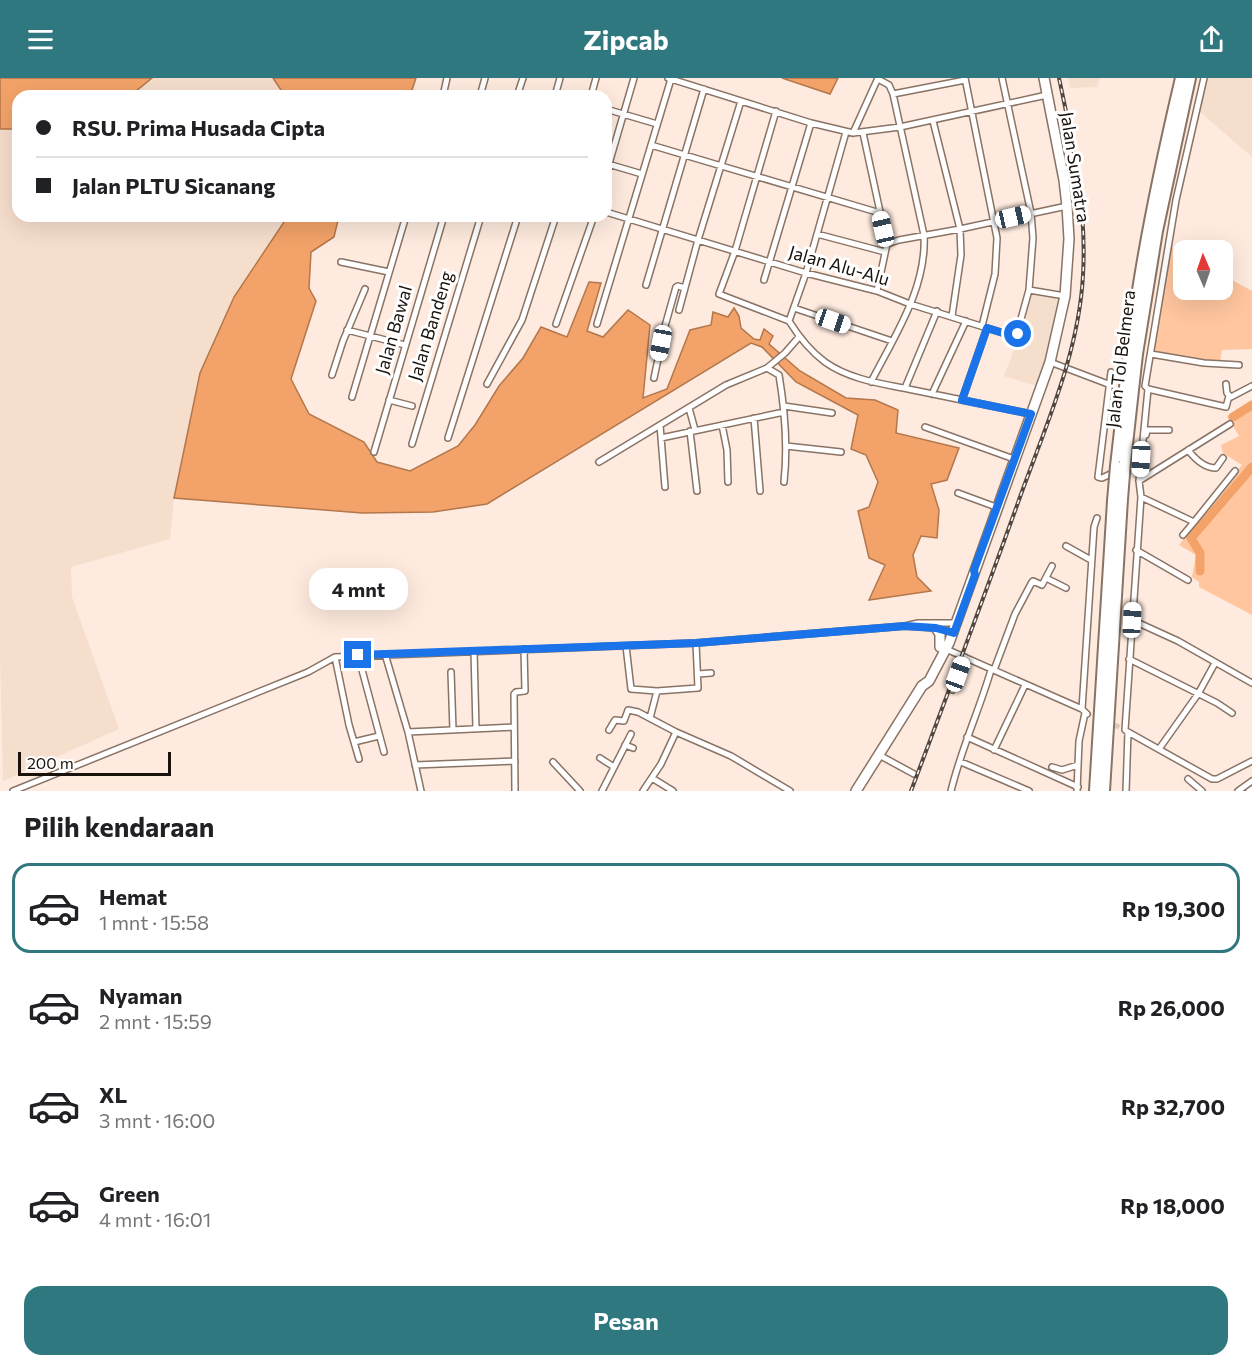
<!DOCTYPE html>
<html lang="id">
<meta charset="utf-8">
<style>
:root{--surface:#fff;--page:#f2f2f2;--text:#202124;--muted:#757577;--line:#e0e0e0;--accent:#307880}
body{margin:0;font-family:Commissioner,sans-serif;background:var(--page);color:var(--text);height:100vh;display:flex;flex-direction:column;font-size:22px;white-space:nowrap}
*{box-sizing:border-box;margin:0}
p{font-size:20px;color:var(--muted)}
.icon{flex:none;width:33px;height:33px;fill:none;stroke:currentColor;stroke-width:2;stroke-linecap:round;stroke-linejoin:round}
.map{position:relative;height:713px;overflow:hidden}
.drawer{display:flex;flex-direction:column;background:var(--surface);flex:1}
.drawer>*{flex:none}
.hud{position:absolute;left:12px;top:12px;width:600px;height:132px;border-radius:18px;box-shadow:0 6px 24px #0002;display:grid;align-content:center;height:132px;padding:0 24px;background:var(--surface)}
.needle{width:39px;rotate:358deg}
.buttons{position:absolute;left:1173px;top:162px;display:grid;gap:12px}
.buttons a{display:grid;place-items:center;width:60px;height:60px;border-radius:12px;background:var(--surface);box-shadow:0 6px 24px #0002;font-size:30px}
.scale{position:absolute;left:18px;bottom:15px;width:153px;box-sizing:border-box;padding-left:6px;border:3px solid #19110b;border-top:0;font-size:16px;line-height:21px;white-space:nowrap;color:#19110b;-webkit-text-stroke:4px #fff;paint-order:stroke}
.end{position:absolute;width:27px;height:27px;margin:-14px;border:8px solid #1a73e8;background:#fff;box-shadow:0 0 0 3px #fff}
.from{border-radius:50%}
.bubble{position:absolute;height:42px;border-radius:18px;background:var(--surface);box-shadow:0 6px 24px #0002;font-size:20px;font-weight:700;line-height:42px;text-align:center}
.car{position:absolute;width:18px;height:36px;margin:-18px -9px;border-radius:8px;box-shadow:0 0 4px 2px #0007;background:linear-gradient(#fff 24%,#345 0 40%,#fff 0 76%,#345 0 86%,#fff 0)}
.hud b{display:flex;align-items:center;gap:21px;height:57px;font-size:22px}
.hud b+b{border-top:2px solid var(--line)}
.hud i{width:15px;height:15px;background:var(--text)}
ul{padding:0;list-style:none}
li{display:flex;align-items:center;gap:18px;height:90px;margin:0 12px 9px;padding:0 12px;border:3px solid transparent;border-radius:18px}
li div{flex:1}
li b{display:block;font-size:22px}
li em{font-style:normal;font-weight:700}
li.on{border-color:var(--accent)}
li>.icon{width:54px;height:54px;stroke-width:1.5}
h2{padding:0 24px;font-size:27px;line-height:72px}
.button{display:flex;gap:12px;margin-top:auto;padding:12px 24px}
.button a{flex:1;height:69px;border-radius:18px;background:var(--accent);color:#fff;font-size:24px;font-weight:700;line-height:69px;text-align:center}
header{display:flex;justify-content:space-between;align-items:center;height:78px;padding:0 24px;background:var(--accent);color:#fff;font-size:27px;font-weight:700}
.map>svg:first-child{display:block}
</style>
<header><svg class="icon" aria-label="menu" viewBox="0 0 24 24"><path d="M4 6h16M4 12h16M4 18h16"/></svg>Zipcab<svg class="icon" aria-label="share" viewBox="0 0 24 24"><path d="M12 15V3M7 8l5-5 5 5M5 13v7h14v-7"/></svg></header>
<div class="map">
<svg width="1252" height="713" viewBox="0 0 1252 713">
<rect width="100%" height="100%" fill="#feeade"/>
<path fill="#f6decd" d="M 131,0 L 295,0 L 307,18 L 112,18 Z
M 1068,0 L 1100,0 L 1097,9 L 1070,10 Z
M 1207,0 L 1252,0 L 1252,79 L 1199,33 Z
M 0,27 L 18,27 L 18,138 L 306,138 L 193,392 L 174,420 L 170,461 L 71,489 L 72,519 L 119,651 L 3,703 L 0,579 Z
M 1029,212 L 1065,218 L 1048,283 L 1037,308 L 1004,298 L 1018,261 Z"/>
<path fill="#ffc69f" d="M 1170,168 L 1183,175 L 1184,212 L 1222,212 L 1223,197 L 1252,213 L 1252,271 L 1222,272 L 1220,285 L 1200,284 L 1152,274 Z
M 1252,322 L 1252,537 L 1199,509 L 1199,504 L 1192,499 L 1196,477 L 1179,467 L 1242,387 L 1223,375 L 1221,367 L 1239,358 L 1227,338 Z"/>
<path fill="#f3a369" stroke="#b2774d" stroke-width="1.5" d="M 0,0 L 152,0 L 130,18 L 18,18 L 18,51 L 0,51 Z
M 273,0 L 416,0 L 410,18 L 285,18 Z
M 782,0 L 838,0 L 830,16 Z
M 288,138 L 339,138 L 334,159 L 311,174 L 309,210 L 316,223 L 291,301 L 309,336 L 364,364 L 377,384 L 410,393 L 458,368 L 475,347 L 499,308 L 523,280 L 541,249 L 567,259 L 589,204 L 601,205 L 587,253 L 603,259 L 628,232 L 650,247 L 643,320 L 667,311 L 690,252 L 711,247 L 713,234 L 728,239 L 734,230 L 739,238 L 741,250 L 754,261 L 760,262 L 764,251 L 773,258 L 769,266 L 800,293 L 846,320 L 875,322 L 898,332 L 896,355 L 959,370 L 947,402 L 931,406 L 939,432 L 937,460 L 921,458 L 913,477 L 917,499 L 931,513 L 869,522 L 885,487 L 869,480 L 858,433 L 869,429 L 878,404 L 866,377 L 851,371 L 858,337 L 796,304 L 762,269 L 751,265 L 487,426 L 433,434 L 362,435 L 174,420 L 200,295 L 234,219 Z"/>
<g fill="none" stroke-linecap="round" stroke-linejoin="round">
<path stroke="#f3a369" stroke-width="9" d="M 1233,339 L 1252,327
M 1200,493 L 1200,475 L 1191,460 L 1252,389"/>
<path stroke="#dcc9be" stroke-width="5" stroke-dasharray="5 2.5" stroke-linecap="butt" d="M 1108,644 L 1121,650"/>
<defs>
<path id="minor" d="M 668,0 L 811,45 L 853,55 L 900,49 L 1047,17
M 965,0 L 997,160 L 995,196 L 982,248
M 893,16 L 965,2
M 443,18 L 447,0
M 480,18 L 485,0
M 517,18 L 523,0
M 555,18 L 560,0
M 591,18 L 596,0
M 606,31 L 657,46
M 776,33 L 735,173 L 719,216 L 789,243
M 933,43 L 960,151 L 961,177 L 952,238
M 846,54 L 806,195 L 789,243 C 799,259 810,273 825,284 C 850,302 884,306 913,312 C 952,320 992,328 1031,336
M 853,55 L 878,0
M 863,55 L 887,166 L 877,213
M 651,67 L 880,135
M 608,86 L 642,96
M 606,96 L 634,0
M 606,134 L 806,195 L 877,213 L 910,226 L 1016,259 L 1029,212 L 1033,160 L 1031,135 L 1002,0
M 817,156 L 885,174
M 887,166 L 899,162 L 960,151 L 1067,128
M 341,184 L 389,194
M 764,202 L 811,45
M 646,207 L 704,11
M 1029,212 L 1065,218
M 794,230 L 892,263
M 679,232 L 698,162 L 741,23
M 556,246 L 594,138
M 597,246 L 671,1
M 347,252 L 405,267
M 1151,276 L 1204,285 L 1239,287
M 1050,284 L 1108,306
M 767,290 L 779,297 C 785,333 788,368 784,404
M 1111,294 L 1098,399 L 1102,400 L 1115,394
M 332,297 L 343,263 L 365,211
M 654,300 L 665,248 L 676,209 L 678,208 L 685,210
M 871,304 C 894,259 927,210 924,157 L 893,16 L 889,7 L 878,1
M 487,306 L 522,242 L 556,138
M 1226,306 L 1227,315 L 1231,319 L 1252,308
M 905,310 L 937,233
M 1148,311 L 1226,329 L 1229,318
M 932,316 L 966,243
M 352,319 L 406,138
M 389,322 L 412,328
M 962,322 L 987,250
M 784,328 L 832,335
M 689,330 L 695,352
M 754,340 L 760,413
M 660,347 L 665,409
M 722,347 L 727,372 L 728,404
M 925,349 L 1014,381
M 690,353 L 697,413
M 1146,357 L 1147,352 L 1169,352
M 448,360 L 518,138
M 661,360 L 784,334
M 412,366 L 481,138
M 786,368 L 841,374
M 1188,372 C 1195,381 1204,390 1216,390 L 1223,380
M 374,374 L 444,138
M 599,384 L 726,307 L 767,290 L 785,275 L 799,259
M 1139,403 L 1230,346
M 958,415 L 996,429
M 1141,419 L 1194,444 L 1235,393
M 1183,457 L 1194,444
M 1066,468 L 1091,482
M 1136,472 L 1188,502
M 1046,500 L 1066,510
M 1132,542 L 1178,563 L 1252,605
M 905,548 L 918,545 L 952,545 L 957,547
M 626,568 L 631,611 L 657,613 L 698,610 L 696,565
M 946,571 L 1082,631 L 1087,636
M 474,573 L 476,651
M 385,576 L 408,654 L 421,713
M 358,577 L 384,674
M 335,579 L 349,647 L 359,681
M 1129,581 L 1217,625 L 1232,635
M 994,592 L 1015,536 L 1032,504 L 1033,503 L 1042,507 L 1052,488
M 451,594 L 453,652
M 698,596 L 711,595
M 952,612 L 965,579
M 1082,631 L 1094,449 L 1097,440
M 650,640 L 657,613
M 609,652 L 615,642 L 624,643 L 628,632 L 638,634 L 676,654 L 731,678 L 790,713
M 408,654 L 514,649
M 1128,654 L 1212,701 L 1217,701 L 1252,683
M 967,659 L 1078,709
M 354,664 L 379,658
M 625,667 L 633,670
M 1159,671 L 1198,616 L 1215,585
M 994,672 L 1025,607
M 879,677 L 914,696
M 600,680 L 614,689
M 553,684 L 580,713
M 961,684 L 1029,713
M 415,687 L 515,683
M 1052,689 L 1062,692 L 1078,687
M 652,700 L 673,713
M 1188,701 L 1202,713
M 13,713 L 308,594 L 335,579 L 696,565 L 905,548 L 936,550 L 954,555
M 515,713 L 514,616 L 516,614 L 525,613 L 524,571
M 602,713 L 631,656
M 643,713 L 661,686 L 676,654
M 951,713 C 961,671 979,633 991,592
M 1077,713 L 1079,663 L 1085,635
M 1126,713 L 1128,654 L 1125,652 L 1141,419 L 1139,403 L 1148,311 L 1145,308 L 1176,122 L 1204,0
M 1238,713 L 1252,703
M 1249,713 L 1252,711"/>
<path id="trunk" d="M 936,550 L 940,556 L 940,569
M 856,713 L 922,608 L 929,603 L 949,565 L 1050,284 L 1065,218 L 1069,161 L 1067,128 L 1064,102 L 1044,0"/>
<path id="motorway" d="M 1125,384 L 1137,276 L 1157,153 L 1190,0
M 1116,388 C 1123,327 1129,266 1139,206 C 1150,137 1165,68 1181,0
M 1095,713 L 1113,423
M 1104,713 L 1122,421"/>
</defs>
<use href="#minor" stroke="#897365" stroke-width="8"/>
<use href="#trunk" stroke="#897365" stroke-width="12"/>
<use href="#motorway" stroke="#897365" stroke-width="14"/>
<use href="#minor" stroke="#fff" stroke-width="5"/>
<use href="#trunk" stroke="#fff" stroke-width="9"/>
<use href="#motorway" stroke="#fff" stroke-width="10"/>
<defs>
<path id="rail" d="M 911,713 C 948,615 985,517 1020,419 C 1046,347 1079,275 1083,197 C 1087,130 1073,66 1059,0"/>
</defs>
<use href="#rail" stroke="#534840" stroke-width="4"/>
<use href="#rail" stroke="#fff" stroke-width="1.5" stroke-dasharray="4.5" stroke-linecap="butt"/>
<defs>
<path id="motorway-bridge" d="M 1122,421 L 1125,384
M 1113,423 L 1116,388"/>
</defs>
<use href="#motorway-bridge" stroke="#897365" stroke-width="14" stroke-linecap="butt"/>
<use href="#motorway-bridge" stroke="#fff" stroke-width="10"/>
</g>
<g fill="none" stroke-linecap="round" stroke-linejoin="round">
<path stroke="#1a73e8" stroke-width="8" d="M 358,577 L 696,565 L 905,548 L 936,550 L 954,555 L 975,497 L 974,492 L 1031,336 L 962,322 L 987,250 L 1016,259 L 1018,256"/>
</g>
<g text-anchor="middle" stroke-width="6" stroke-linejoin="round" paint-order="stroke">
<g font-size="18" fill="#19110b" stroke="#fff">
<text transform="translate(1075 89) rotate(81)" y="6">Jalan Sumatra</text>
<text transform="translate(839 188) rotate(16)" y="6">Jalan Alu-Alu</text>
<text transform="translate(431 248) rotate(-73)" y="6">Jalan Bandeng</text>
<text transform="translate(394 252) rotate(-74)" y="6">Jalan Bawal</text>
<text transform="translate(1121 281) rotate(-83)" y="6">Jalan Tol Belmera</text>
</g>
</g>
</svg>
<div class="buttons">
<a><svg class="needle" viewBox="-14 -14 28 28"><path d="M0-13l5 13h-10z" fill="#e53935"/><path d="M0 13l5-13h-10z" fill="#757577"/></svg></a>
</div>
<div class="scale">200 m</div>
<i class="end from" style="left:1018px;top:256px"></i>
<i class="end" style="left:358px;top:577px"></i>
<div class="bubble" style="left:309px;top:490px;width:99px">4 mnt</div>
<i class="car" style="left:1013px;top:139px;rotate:77deg"></i>
<i class="car" style="left:883px;top:151px;rotate:347deg"></i>
<i class="car" style="left:833px;top:243px;rotate:109deg"></i>
<i class="car" style="left:661px;top:265px;rotate:191deg"></i>
<i class="car" style="left:1141px;top:381px;rotate:183deg"></i>
<i class="car" style="left:1132px;top:542px;rotate:3deg"></i>
<i class="car" style="left:958px;top:596px;rotate:20deg"></i>
<div class="hud">
<b><i class="from"></i>RSU. Prima Husada Cipta</b>
<b><i></i>Jalan PLTU Sicanang</b>
</div>
</div>
<section class="drawer">
<h2>Pilih kendaraan</h2>
<ul>
<li class="on"><svg class="icon" aria-label="car" viewBox="0 0 24 24"><path d="M5 17H2v-5l4-1 3-4h7l3 4 3 1v5h-3M9 17h6M6 11h13"/><circle cx="7" cy="17" r="2"/><circle cx="17" cy="17" r="2"/></svg><div><b>Hemat</b><p>1 mnt · 15:58</p></div><em>Rp 19,300</em></li>
<li><svg class="icon" aria-label="car" viewBox="0 0 24 24"><path d="M5 17H2v-5l4-1 3-4h7l3 4 3 1v5h-3M9 17h6M6 11h13"/><circle cx="7" cy="17" r="2"/><circle cx="17" cy="17" r="2"/></svg><div><b>Nyaman</b><p>2 mnt · 15:59</p></div><em>Rp 26,000</em></li>
<li><svg class="icon" aria-label="car" viewBox="0 0 24 24"><path d="M5 17H2v-5l4-1 3-4h7l3 4 3 1v5h-3M9 17h6M6 11h13"/><circle cx="7" cy="17" r="2"/><circle cx="17" cy="17" r="2"/></svg><div><b>XL</b><p>3 mnt · 16:00</p></div><em>Rp 32,700</em></li>
<li><svg class="icon" aria-label="car" viewBox="0 0 24 24"><path d="M5 17H2v-5l4-1 3-4h7l3 4 3 1v5h-3M9 17h6M6 11h13"/><circle cx="7" cy="17" r="2"/><circle cx="17" cy="17" r="2"/></svg><div><b>Green</b><p>4 mnt · 16:01</p></div><em>Rp 18,000</em></li>
</ul>
<div class="button"><a>Pesan</a></div>
</section>
